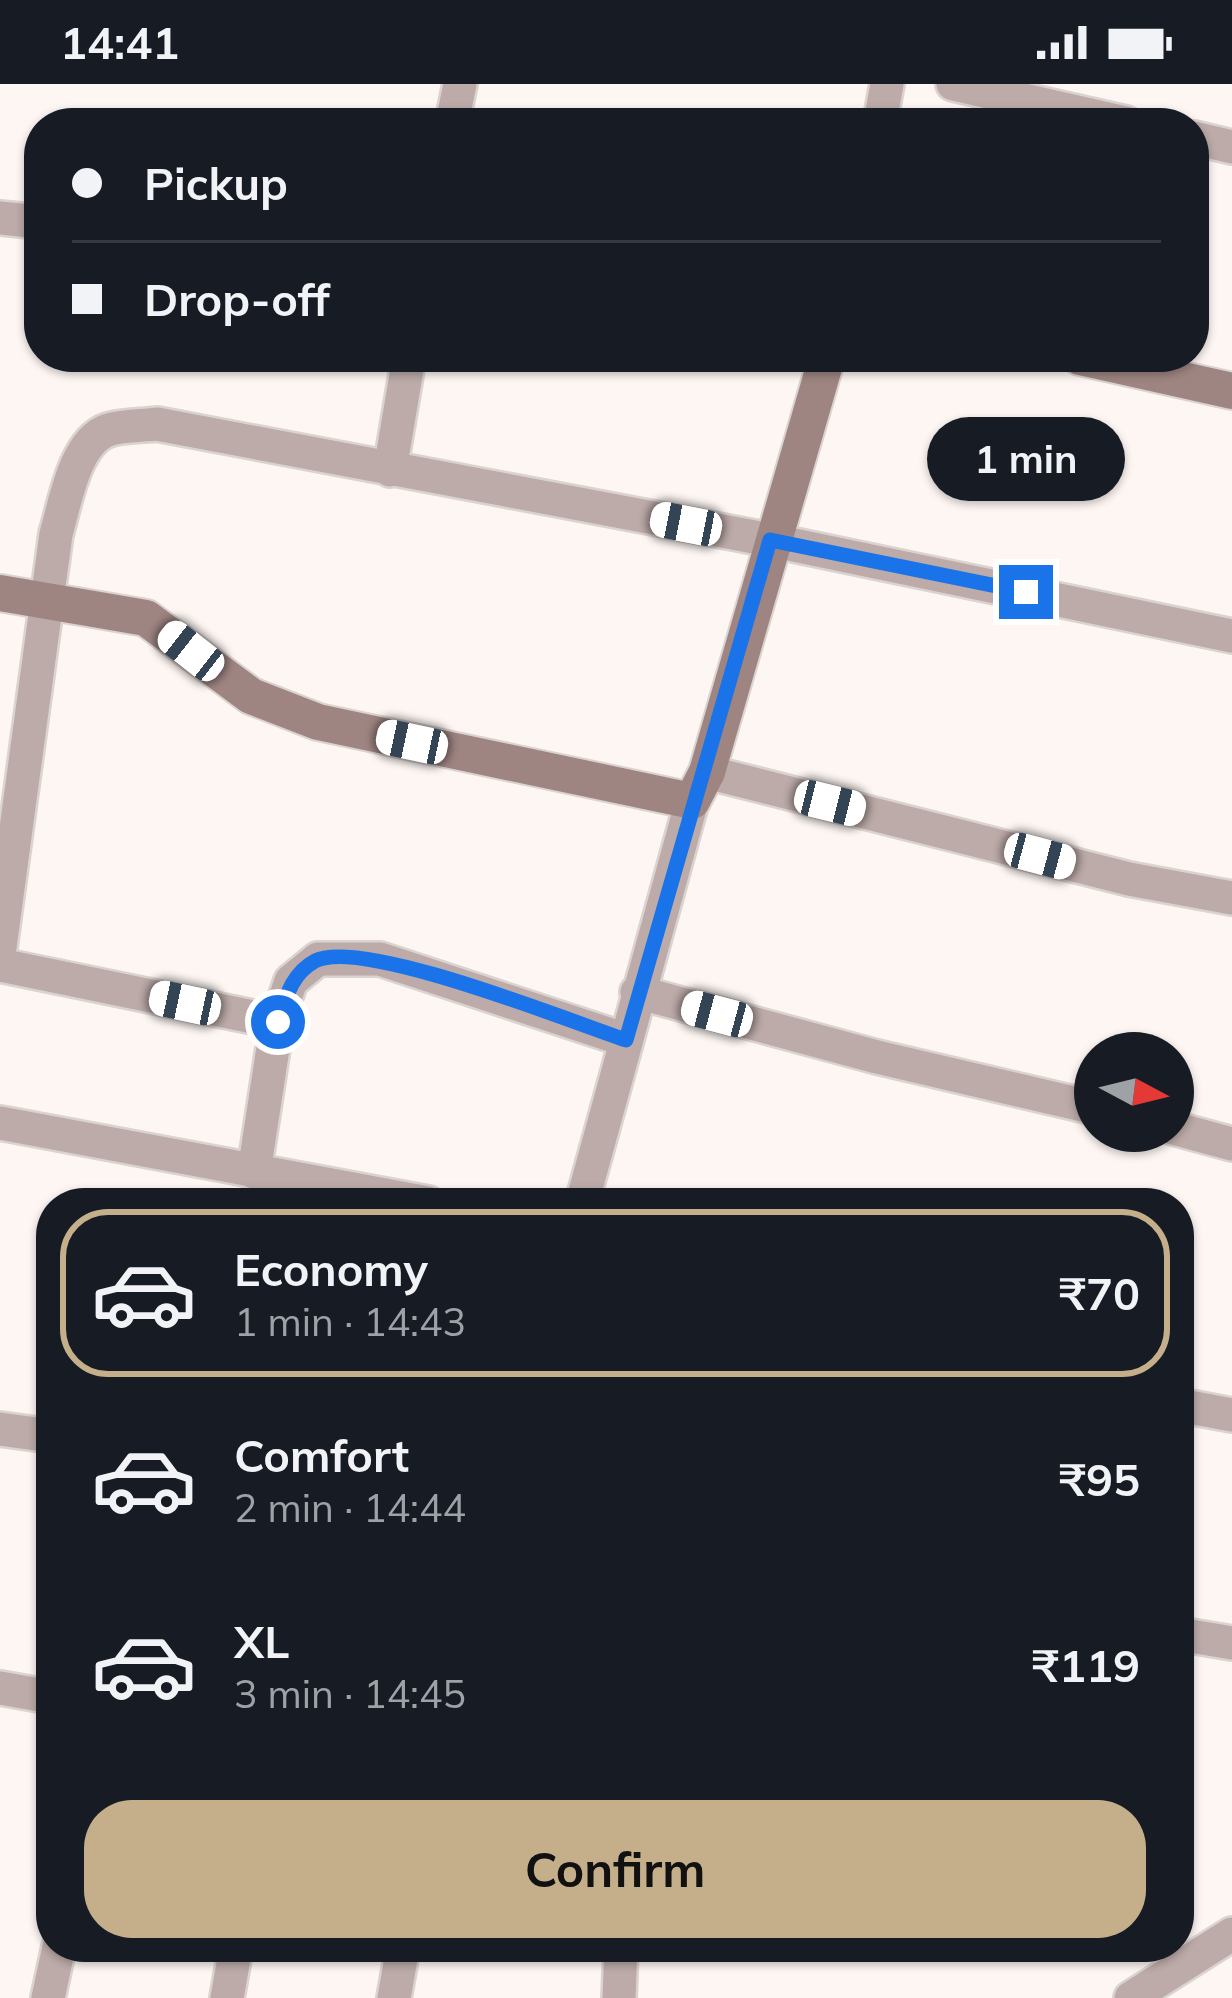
<!DOCTYPE html>
<meta charset="utf-8">
<style>
:root{--surface:#171b24;--page:#20242c;--text:#f1f3f6;--muted:#9ea1a6;--line:#363941;--accent:#c4af8a}
body{margin:0;font-family:Mulish,sans-serif;background:var(--page);color:var(--text);height:100vh;display:flex;flex-direction:column;font-size:45px;white-space:nowrap}
*{box-sizing:border-box;margin:0}
p{font-size:39px;color:var(--muted)}
.icon{flex:none;width:66px;height:66px;fill:none;stroke:currentColor;stroke-width:2;stroke-linecap:round;stroke-linejoin:round}
.map{position:relative;flex:1;overflow:hidden}
.details{position:absolute;left:36px;top:1104px;width:1158px;height:774px;display:flex;flex-direction:column;background:var(--surface);border-radius:48px;box-shadow:0 3px 9px #0004}
.details>*{flex:none}
.hud{position:absolute;left:24px;top:24px;width:1185px;height:264px;border-radius:48px;box-shadow:0 3px 9px #0004;display:grid;align-content:center;height:264px;padding:0 48px;background:var(--surface)}
.needle{width:78px;rotate:97deg}
.fabs{position:absolute;left:1074px;top:948px;display:grid;gap:24px}
.fabs a{display:grid;place-items:center;width:120px;height:120px;border-radius:50%;background:var(--surface);box-shadow:0 3px 9px #0004;font-size:60px}
.end{position:absolute;width:54px;height:54px;margin:-27px;border:15px solid #1a73e8;background:#fff;box-shadow:0 0 0 6px #fff}
.from{border-radius:50%}
.bubble{position:absolute;height:84px;border-radius:42px;background:var(--surface);box-shadow:0 3px 9px #0004;font-size:39px;font-weight:700;line-height:84px;text-align:center}
.car{position:absolute;width:36px;height:72px;margin:-36px -18px;border-radius:15px;box-shadow:0 0 9px 3px #0007;background:linear-gradient(#fff 24%,#345 0 40%,#fff 0 76%,#345 0 86%,#fff 0)}
.hud b{display:flex;align-items:center;gap:42px;height:114px;font-size:45px}
.hud b+b{border-top:3px solid var(--line)}
.hud i{width:30px;height:30px;background:var(--text)}
ul{padding:21px 0 0;list-style:none}
li{display:flex;align-items:center;gap:36px;height:168px;margin:0 24px 18px;padding:0 24px;border:6px solid transparent;border-radius:48px}
li div{flex:1}
li b{display:block;font-size:45px}
li em{font-style:normal;font-weight:700}
li.on{border-color:var(--accent)}
li>.icon{width:108px;height:108px;stroke-width:1.5}
.primary-button{display:flex;gap:24px;margin-top:auto;padding:24px 48px}
.primary-button a{flex:1;height:138px;border-radius:48px;background:var(--accent);color:#111;font-size:48px;font-weight:700;line-height:138px;text-align:center}
.status{display:flex;justify-content:space-between;align-items:center;height:84px;padding:0 60px;background:var(--surface);direction:ltr}
.status svg{height:33px;fill:currentColor}
.map>svg:first-child{display:block}
</style>
<div class="status"><b>14:41</b><svg viewBox="0 0 49 12"><path d="M0 12V9h3v3zM5 12V6h3v6zM10 12V3h3v9zM15 12V0h3v12zM26 1h20v11H26zM47 4h2v5h-2z"/></svg></div>
<div class="map">
<svg width="1232" height="1914" viewBox="0 0 1232 1914">
<rect width="100%" height="100%" fill="#fdf6f3"/>
<g fill="none" stroke-linecap="round" stroke-linejoin="round">
<defs>
<path id="street" d="M 953,0 L 1126,39
M 452,39 L 460,0
M 880,39 L 887,0
M 1194,54 L 1232,63
M 0,134 L 39,138
M 390,386 L 409,273
M 707,688 L 1129,795 L 1232,814
M 0,863 L 56,450 C 65,420 74,358 108,346 C 122,341 142,342 157,340 L 770,456 L 1232,552
M 0,881 L 277,938
M 637,908 L 877,973 L 1095,1024
M 0,1039 L 428,1119
M 1173,1044 L 1232,1060
M 254,1088 L 277,938 L 291,897 L 318,875 L 380,875 L 626,956
M 582,1119 L 692,717
M 1179,1321 L 1232,1331
M 0,1345 L 51,1352
M 1179,1550 L 1232,1559
M 0,1604 L 51,1613
M 48,1914 L 59,1863
M 227,1914 L 236,1863
M 394,1914 L 403,1863
M 619,1914 L 621,1863
M 1131,1914 L 1232,1850"/>
<path id="secondary" d="M 1080,273 L 1232,307
M 0,509 L 146,534 L 251,612 L 318,638 L 692,717 L 707,688 L 827,273"/>
</defs>
<use href="#street" stroke="#dbd3d0" stroke-width="38"/>
<use href="#secondary" stroke="#dbd3d0" stroke-width="40"/>
<use href="#street" stroke="#bcaba8" stroke-width="33"/>
<use href="#secondary" stroke="#9e8582" stroke-width="36"/>
</g>
<g fill="none" stroke-linecap="round" stroke-linejoin="round">
<path stroke="#1a73e8" stroke-width="15" d="M 278,938 C 286,914 291,890 315,877 C 361,853 569,937 626,956 L 770,456 L 1026,508"/>
</g>
</svg>
<div class="fabs">
<a><svg class="needle" viewBox="-14 -14 28 28"><path d="M0-13l5 13h-10z" fill="#e53935"/><path d="M0 13l5-13h-10z" fill="#9ea1a6"/></svg></a>
</div>
<i class="end from" style="left:278px;top:938px"></i>
<i class="end" style="left:1026px;top:508px"></i>
<div class="bubble" style="left:927px;top:333px;width:198px">1 min</div>
<i class="car" style="left:686px;top:440px;rotate:281deg"></i>
<i class="car" style="left:191px;top:567px;rotate:308deg"></i>
<i class="car" style="left:412px;top:658px;rotate:282deg"></i>
<i class="car" style="left:830px;top:719px;rotate:104deg"></i>
<i class="car" style="left:1040px;top:772px;rotate:105deg"></i>
<i class="car" style="left:185px;top:919px;rotate:282deg"></i>
<i class="car" style="left:717px;top:930px;rotate:285deg"></i>
<div class="hud">
<b><i class="from"></i>Pickup</b>
<b><i></i>Drop-off</b>
</div>
<section class="details">
<ul>
<li class="on"><svg class="icon" aria-label="car" viewBox="0 0 24 24"><path d="M5 17H2v-5l4-1 3-4h7l3 4 3 1v5h-3M9 17h6M6 11h13"/><circle cx="7" cy="17" r="2"/><circle cx="17" cy="17" r="2"/></svg><div><b>Economy</b><p>1 min · 14:43</p></div><em>₹70</em></li>
<li><svg class="icon" aria-label="car" viewBox="0 0 24 24"><path d="M5 17H2v-5l4-1 3-4h7l3 4 3 1v5h-3M9 17h6M6 11h13"/><circle cx="7" cy="17" r="2"/><circle cx="17" cy="17" r="2"/></svg><div><b>Comfort</b><p>2 min · 14:44</p></div><em>₹95</em></li>
<li><svg class="icon" aria-label="car" viewBox="0 0 24 24"><path d="M5 17H2v-5l4-1 3-4h7l3 4 3 1v5h-3M9 17h6M6 11h13"/><circle cx="7" cy="17" r="2"/><circle cx="17" cy="17" r="2"/></svg><div><b>XL</b><p>3 min · 14:45</p></div><em>₹119</em></li>
</ul>
<div class="primary-button"><a>Confirm</a></div>
</section>
</div>
